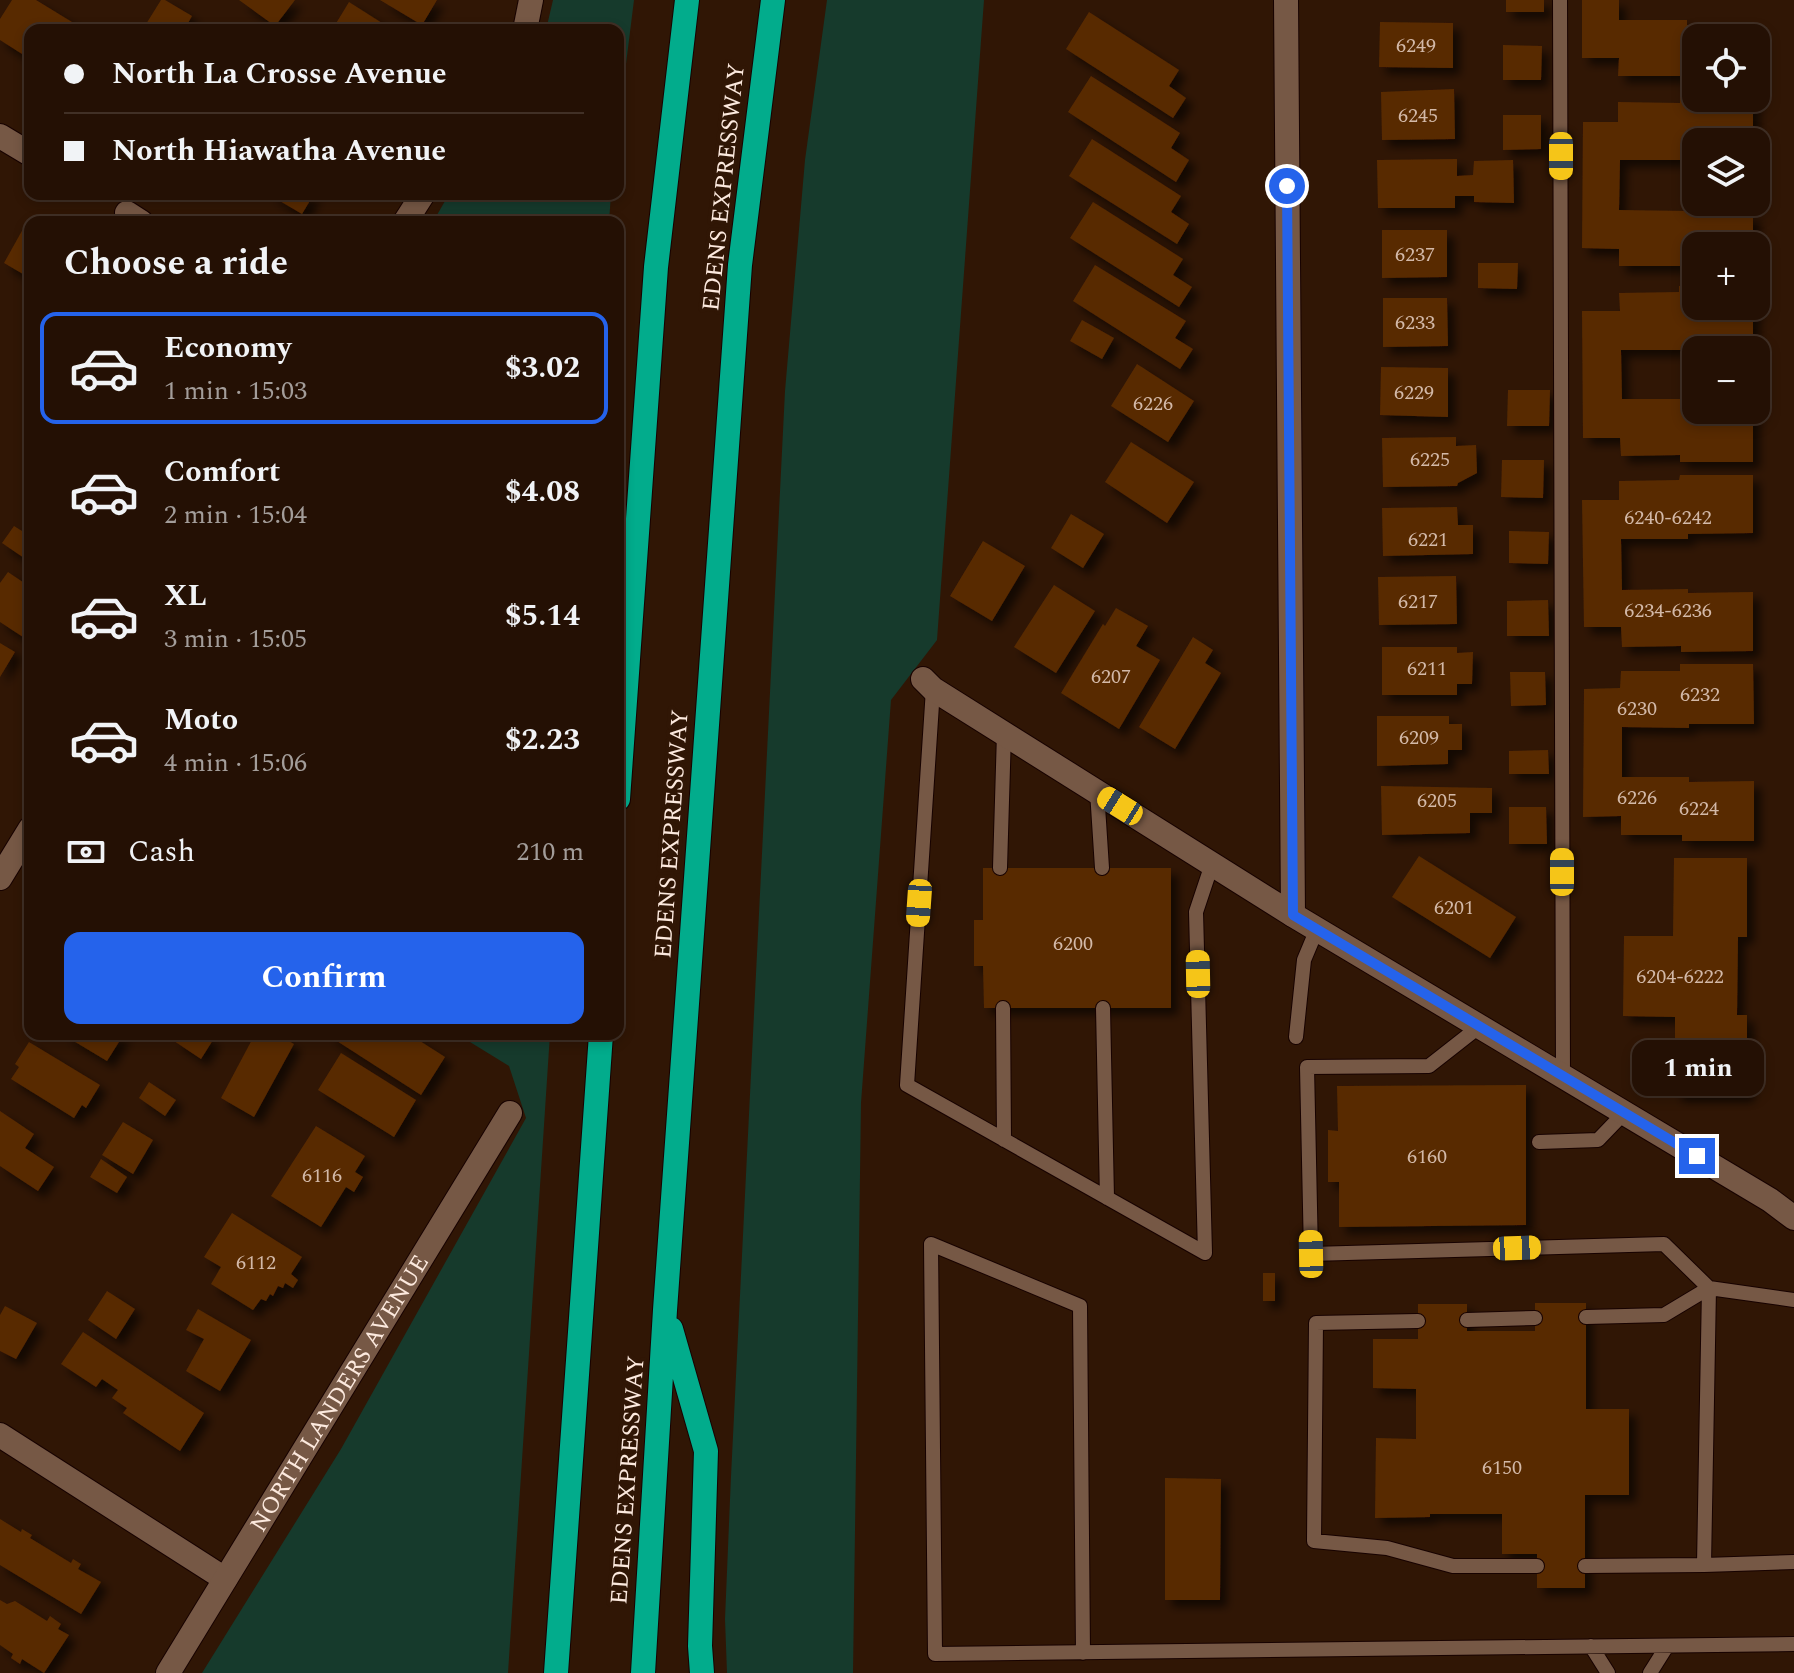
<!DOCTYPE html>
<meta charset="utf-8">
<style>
:root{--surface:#241004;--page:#2c190e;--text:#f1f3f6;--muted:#a39d9a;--line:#413026;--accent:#2563eb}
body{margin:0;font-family:Spectral,serif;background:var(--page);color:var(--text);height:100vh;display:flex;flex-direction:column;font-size:30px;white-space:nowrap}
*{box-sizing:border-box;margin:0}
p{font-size:26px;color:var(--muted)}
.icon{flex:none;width:44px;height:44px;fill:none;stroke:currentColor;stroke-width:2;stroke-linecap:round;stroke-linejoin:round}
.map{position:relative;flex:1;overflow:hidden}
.sheet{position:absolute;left:24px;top:216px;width:600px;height:824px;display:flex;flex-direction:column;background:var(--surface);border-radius:16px;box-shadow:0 4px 12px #0003,0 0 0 2px var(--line)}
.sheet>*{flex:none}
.top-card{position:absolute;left:24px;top:24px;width:600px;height:176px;border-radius:16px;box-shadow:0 4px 12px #0003,0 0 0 2px var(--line);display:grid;align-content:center;height:176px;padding:0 40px;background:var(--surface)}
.tools{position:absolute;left:1682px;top:24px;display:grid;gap:16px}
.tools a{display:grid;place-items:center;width:88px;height:88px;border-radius:16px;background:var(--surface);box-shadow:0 4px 12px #0003,0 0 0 2px var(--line);font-size:40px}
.end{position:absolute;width:36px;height:36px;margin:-18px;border:10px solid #2563eb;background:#fff;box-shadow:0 0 0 4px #fff}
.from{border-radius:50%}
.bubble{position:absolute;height:56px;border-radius:16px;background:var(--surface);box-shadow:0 4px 12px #0003,0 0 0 2px var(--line);font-size:26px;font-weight:700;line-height:56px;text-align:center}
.car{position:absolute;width:24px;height:48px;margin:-24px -12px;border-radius:10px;box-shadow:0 0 6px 2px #0007;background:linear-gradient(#f5c518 24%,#345 0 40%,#f5c518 0 76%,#345 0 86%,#f5c518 0)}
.top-card b{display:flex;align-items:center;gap:28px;height:76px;font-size:30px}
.top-card b+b{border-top:2px solid var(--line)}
.top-card i{width:20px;height:20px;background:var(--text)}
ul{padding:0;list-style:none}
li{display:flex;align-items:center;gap:24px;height:112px;margin:0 16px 12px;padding:0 24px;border:4px solid transparent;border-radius:16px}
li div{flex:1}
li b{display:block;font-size:30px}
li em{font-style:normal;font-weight:700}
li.selected{border-color:var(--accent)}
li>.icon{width:72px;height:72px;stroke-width:1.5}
h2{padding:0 40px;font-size:36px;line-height:96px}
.pay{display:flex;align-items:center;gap:20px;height:88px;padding:0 40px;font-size:30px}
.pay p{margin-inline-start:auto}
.button{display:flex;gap:16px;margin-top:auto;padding:16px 40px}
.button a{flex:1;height:92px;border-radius:16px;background:var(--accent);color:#fff;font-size:32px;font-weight:700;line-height:92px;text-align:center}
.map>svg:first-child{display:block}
</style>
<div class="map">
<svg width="1794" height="1673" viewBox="0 0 1794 1673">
<defs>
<filter id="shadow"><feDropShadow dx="7" dy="7" stdDeviation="4" flood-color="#0009"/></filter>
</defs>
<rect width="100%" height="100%" fill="#301605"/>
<path fill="#163a2c" d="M 553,0 L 634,0 L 618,128 L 618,30 L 546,30 Z
M 827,0 L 984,0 L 937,640 L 891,700 L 861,1103 L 853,1673 L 727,1673 L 725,1619 L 731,1476 L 785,391 L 805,160 Z
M 449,194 L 611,194 L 609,222 L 433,222 Z
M 457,1034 L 550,1034 L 508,1673 L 202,1673 L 341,1449 L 526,1118 L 509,1066 Z"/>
<path fill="#582a06" filter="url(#shadow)" d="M 12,0 L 36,0 L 85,30 L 30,30 L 30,59 L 0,40 L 0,19 Z
M 161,0 L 165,0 L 192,16 L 184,30 L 143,29 Z
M 239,0 L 295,0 L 275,26 Z
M 380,0 L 437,0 L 422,25 Z
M 1506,0 L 1544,0 L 1544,12 L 1506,12 Z
M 1582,0 L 1619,0 L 1619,20 L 1687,20 L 1687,25 L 1751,24 L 1751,38 L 1696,38 L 1696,83 L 1681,83 L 1681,76 L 1618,76 L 1619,58 L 1582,58 Z
M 349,2 L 393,30 L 332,30 Z
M 1089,12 L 1179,70 L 1169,86 L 1186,98 L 1173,118 L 1066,49 Z
M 1380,22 L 1453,23 L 1453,68 L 1379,67 Z
M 1503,45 L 1542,46 L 1541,80 L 1503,80 Z
M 1091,76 L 1180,133 L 1171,148 L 1189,160 L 1176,182 L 1068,112 Z
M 1454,89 L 1455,139 L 1382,140 L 1381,92 Z
M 1680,96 L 1696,96 L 1696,98 L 1753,98 L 1753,142 L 1696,142 L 1696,155 L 1687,155 L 1687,160 L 1620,160 L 1619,210 L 1688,211 L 1688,214 L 1753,214 L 1753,246 L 1696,246 L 1696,271 L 1681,271 L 1681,266 L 1619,266 L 1619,249 L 1582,248 L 1583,122 L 1618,122 L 1618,102 L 1680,103 Z
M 1503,115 L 1541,115 L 1541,149 L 1503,150 Z
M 1092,139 L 1181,196 L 1171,212 L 1189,224 L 1177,244 L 1069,176 Z
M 1457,159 L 1457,176 L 1473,175 L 1474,161 L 1513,160 L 1514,203 L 1474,202 L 1474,196 L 1455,196 L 1455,208 L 1378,208 L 1377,160 Z
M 268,194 L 314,194 L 302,214 Z
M 1093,202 L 1183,259 L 1173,275 L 1192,287 L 1179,307 L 1070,238 Z
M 23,229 L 30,234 L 30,278 L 4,263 Z
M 1382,230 L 1447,230 L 1447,277 L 1382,278 Z
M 1478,263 L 1518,263 L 1517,289 L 1478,288 Z
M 1095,265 L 1186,321 L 1175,338 L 1193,349 L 1180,369 L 1073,301 Z
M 1679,286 L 1696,286 L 1696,306 L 1753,306 L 1753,345 L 1689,345 L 1689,350 L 1621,350 L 1622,399 L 1688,399 L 1688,403 L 1696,403 L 1696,410 L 1753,410 L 1753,462 L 1680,462 L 1680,455 L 1621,456 L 1620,438 L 1583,438 L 1582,311 L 1620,311 L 1619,293 L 1679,292 Z
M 1383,298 L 1447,298 L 1448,346 L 1383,347 Z
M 1082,320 L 1114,338 L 1102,359 L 1070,341 Z
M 1137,364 L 1194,401 L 1168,442 L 1111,406 Z
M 1381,367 L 1448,368 L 1448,417 L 1380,415 Z
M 1508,390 L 1550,390 L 1549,426 L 1507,426 Z
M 1456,437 L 1456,446 L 1476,445 L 1477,473 L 1458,483 L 1457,486 L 1383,487 L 1382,438 Z
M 1131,442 L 1194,482 L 1167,523 L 1105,482 Z
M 1502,460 L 1544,460 L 1543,498 L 1501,497 Z
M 1680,475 L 1753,475 L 1753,533 L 1688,534 L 1688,539 L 1621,539 L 1622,590 L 1688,589 L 1688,593 L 1753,592 L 1753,651 L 1681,652 L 1681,646 L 1622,647 L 1621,627 L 1584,627 L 1582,500 L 1619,500 L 1619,481 L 1679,480 Z
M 1457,507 L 1458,525 L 1473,525 L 1473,554 L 1383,556 L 1382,508 Z
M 1071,514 L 1104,534 L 1083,568 L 1051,548 Z
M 14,526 L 30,536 L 30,562 L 2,543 Z
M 1509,531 L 1549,532 L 1548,564 L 1509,563 Z
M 983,541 L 1025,566 L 992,621 L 950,596 Z
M 8,572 L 30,587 L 30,627 L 23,637 L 0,622 L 0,583 Z
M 1456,576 L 1457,624 L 1379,625 L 1378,577 Z
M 1054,585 L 1095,611 L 1056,673 L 1014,647 Z
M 1548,600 L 1549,636 L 1507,636 L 1507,601 Z
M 1116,608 L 1148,626 L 1136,646 L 1160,660 L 1119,729 L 1061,693 L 1103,624 L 1105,626 Z
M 1193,637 L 1213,650 L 1205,663 L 1221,673 L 1175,749 L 1139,727 Z
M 0,643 L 15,652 L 0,677 Z
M 1382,647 L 1457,647 L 1457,653 L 1473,652 L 1472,684 L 1457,684 L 1457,695 L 1382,695 Z
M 1680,664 L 1753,664 L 1754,724 L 1689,724 L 1689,728 L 1622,727 L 1622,777 L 1689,777 L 1689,782 L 1754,781 L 1754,841 L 1682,841 L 1682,835 L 1621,835 L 1621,816 L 1583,817 L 1584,689 L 1620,688 L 1621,671 L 1680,671 Z
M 1510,672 L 1545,672 L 1546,705 L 1511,706 Z
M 1377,716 L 1449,716 L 1449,724 L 1462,724 L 1462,750 L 1448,750 L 1448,764 L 1377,766 Z
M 1548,750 L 1549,774 L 1509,774 L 1509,751 Z
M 1381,786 L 1492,788 L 1492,813 L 1470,813 L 1470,833 L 1382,835 Z
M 1509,807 L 1546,807 L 1547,844 L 1509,844 Z
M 1419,856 L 1516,917 L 1490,958 L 1392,897 Z
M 1674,858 L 1747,858 L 1747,937 L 1738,937 L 1737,1015 L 1747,1015 L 1747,1095 L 1675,1095 L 1675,1017 L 1623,1016 L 1624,936 L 1673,936 Z
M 983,868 L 1171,868 L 1171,1008 L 984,1008 L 983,966 L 974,966 L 974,920 L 983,920 Z
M 62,1034 L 124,1034 L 107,1061 Z
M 179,1034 L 203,1034 L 213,1040 L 201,1059 L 174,1041 Z
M 255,1034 L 276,1034 L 294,1044 L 254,1117 L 221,1098 Z
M 326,1034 L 409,1034 L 445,1057 L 421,1095 Z
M 29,1042 L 100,1085 L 86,1108 L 82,1105 L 74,1118 L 11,1079 L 19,1067 L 15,1064 Z
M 341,1053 L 416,1100 L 394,1137 L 318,1090 Z
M 149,1082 L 176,1100 L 165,1116 L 139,1098 Z
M 1526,1085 L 1526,1225 L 1339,1227 L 1339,1182 L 1328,1182 L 1328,1130 L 1338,1131 L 1337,1086 Z
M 0,1111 L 34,1134 L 25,1148 L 54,1167 L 38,1191 L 0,1166 Z
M 123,1122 L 153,1140 L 133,1174 L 102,1155 Z
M 316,1126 L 365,1156 L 355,1172 L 363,1177 L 354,1192 L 346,1187 L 321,1227 L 271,1196 Z
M 101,1159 L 127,1177 L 117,1193 L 90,1177 Z
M 232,1213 L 302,1257 L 291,1274 L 298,1280 L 293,1288 L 285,1283 L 283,1288 L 278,1286 L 273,1296 L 270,1294 L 266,1301 L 261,1299 L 253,1310 L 211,1284 L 221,1267 L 204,1257 Z
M 1263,1273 L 1275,1273 L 1275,1301 L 1263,1301 Z
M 107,1291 L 135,1309 L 116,1339 L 88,1320 Z
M 1535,1303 L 1586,1303 L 1586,1409 L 1629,1409 L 1629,1495 L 1585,1495 L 1585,1588 L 1537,1588 L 1537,1554 L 1502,1554 L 1502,1514 L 1430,1514 L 1430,1517 L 1375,1518 L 1376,1438 L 1416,1439 L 1416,1389 L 1373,1388 L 1373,1339 L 1418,1339 L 1418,1304 L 1467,1304 L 1467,1331 L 1535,1331 Z
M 5,1306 L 37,1323 L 16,1359 L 0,1351 L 0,1315 Z
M 198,1309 L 251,1340 L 220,1391 L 186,1371 L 204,1339 L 186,1330 Z
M 83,1332 L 204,1413 L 180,1451 L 123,1413 L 127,1408 L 112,1398 L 118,1390 L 102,1379 L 96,1387 L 61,1364 Z
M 1165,1478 L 1221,1479 L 1220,1600 L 1165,1600 Z
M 0,1519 L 21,1532 L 22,1529 L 32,1535 L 30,1538 L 71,1563 L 73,1559 L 81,1564 L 78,1569 L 101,1582 L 81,1614 L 0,1565 Z
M 0,1600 L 7,1604 L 15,1601 L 47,1621 L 50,1616 L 61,1624 L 58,1629 L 69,1635 L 44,1673 L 22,1659 L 20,1664 L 11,1658 L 13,1654 L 0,1645 Z"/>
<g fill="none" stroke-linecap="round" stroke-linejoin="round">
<defs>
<path id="service" d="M 1560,0 L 1563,1076
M 933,689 L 907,1085 L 1205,1253 L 1196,912 L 1212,864
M 1097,791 L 1102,868
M 1000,868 L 1004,733
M 1003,1008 L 1004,1140
M 1103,1008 L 1107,1198
M 1480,1026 L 1429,1066 L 1307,1067 L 1311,1254 L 1664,1244 L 1709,1288 L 1794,1300
M 1296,1037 L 1304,960 L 1317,929
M 1539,1142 L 1598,1140 L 1624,1113
M 1709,1288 L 1704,1565 L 1794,1562
M 1586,1317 L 1664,1315 L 1709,1288
M 1467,1320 L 1535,1318
M 1418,1321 L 1316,1323 L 1314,1541 L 1387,1548 L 1453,1566 L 1537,1566
M 1585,1566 L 1704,1565
M 1591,1646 L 1608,1673
M 1083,1653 L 1080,1306 L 931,1244 L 935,1654 L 1794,1644
M 1650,1673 L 1667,1646"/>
<g id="minor">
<path d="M 1286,0 L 1293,915"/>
<path d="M 525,30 L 531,0"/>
<path d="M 0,136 L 30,154"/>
<path d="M 127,213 L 141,222"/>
<path d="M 405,222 L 423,194"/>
<path d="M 923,679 L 933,689 L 1293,915 L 1770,1200 L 1794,1218"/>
<path d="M 0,878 L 30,829"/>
<path d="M 0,1435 L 225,1579"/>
<path id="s1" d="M 168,1673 L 510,1113"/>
</g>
<path id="motorway" d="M 618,799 L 656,267 L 687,0
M 671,1329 L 706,1451 L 700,1646 L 702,1673
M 556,1673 L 601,1034
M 643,1673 L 665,1310 L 740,265 L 773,0"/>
</defs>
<use href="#service" stroke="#170200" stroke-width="16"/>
<use href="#minor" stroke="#170200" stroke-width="26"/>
<use href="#motorway" stroke="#170200" stroke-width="26"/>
<use href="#service" stroke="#765845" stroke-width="14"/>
<use href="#minor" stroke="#765845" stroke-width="24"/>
<use href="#motorway" stroke="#02ac8c" stroke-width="24"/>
</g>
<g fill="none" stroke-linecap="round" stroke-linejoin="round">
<path stroke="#2563eb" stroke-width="10" d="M 1287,186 L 1293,915 L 1697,1156"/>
</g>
<g text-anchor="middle" stroke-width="8" stroke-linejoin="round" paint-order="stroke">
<g font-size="20" fill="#d3b9a8">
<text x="1416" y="52">6249</text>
<text x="1418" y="122">6245</text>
<text x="1415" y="261">6237</text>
<text x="1415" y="329">6233</text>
<text x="1414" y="399">6229</text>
<text x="1153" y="410">6226</text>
<text x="1430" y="466">6225</text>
<text x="1668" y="524">6240-6242</text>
<text x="1428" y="546">6221</text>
<text x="1418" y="608">6217</text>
<text x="1668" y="617">6234-6236</text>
<text x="1427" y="675">6211</text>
<text x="1111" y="683">6207</text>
<text x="1700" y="701">6232</text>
<text x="1637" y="715">6230</text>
<text x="1419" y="744">6209</text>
<text x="1637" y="804">6226</text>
<text x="1437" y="807">6205</text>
<text x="1699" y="815">6224</text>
<text x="1454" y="914">6201</text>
<text x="1073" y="950">6200</text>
<text x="1680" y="983">6204-6222</text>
<text x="1427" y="1163">6160</text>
<text x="322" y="1182">6116</text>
<text x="256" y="1269">6112</text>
<text x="1502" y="1474">6150</text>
</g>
<g font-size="24" fill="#fce9de" stroke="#301605">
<text transform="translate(723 187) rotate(-84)" y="8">EDENS EXPRESSWAY</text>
<text transform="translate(671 834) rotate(-86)" y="8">EDENS EXPRESSWAY</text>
<text dy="8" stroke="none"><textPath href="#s1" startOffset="328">NORTH LANDERS AVENUE</textPath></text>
<text transform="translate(627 1480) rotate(-86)" y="8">EDENS EXPRESSWAY</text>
</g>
</g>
</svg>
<div class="tools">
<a><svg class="icon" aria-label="locate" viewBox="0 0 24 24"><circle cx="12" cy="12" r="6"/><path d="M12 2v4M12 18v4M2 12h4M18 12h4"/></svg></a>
<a><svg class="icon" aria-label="layers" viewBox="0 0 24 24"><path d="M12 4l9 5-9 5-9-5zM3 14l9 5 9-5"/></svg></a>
<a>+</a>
<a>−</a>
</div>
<i class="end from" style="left:1287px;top:186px"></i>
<i class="end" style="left:1697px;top:1156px"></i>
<div class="bubble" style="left:1632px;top:1040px;width:132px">1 min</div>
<i class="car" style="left:1561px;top:156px;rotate:180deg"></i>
<i class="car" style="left:1120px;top:806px;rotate:302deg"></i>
<i class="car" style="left:1562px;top:872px;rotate:0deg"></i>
<i class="car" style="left:919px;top:903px;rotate:184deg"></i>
<i class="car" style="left:1198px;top:974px;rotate:359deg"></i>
<i class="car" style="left:1517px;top:1248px;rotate:88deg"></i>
<i class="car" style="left:1311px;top:1254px;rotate:359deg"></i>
<div class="top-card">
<b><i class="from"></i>North La Crosse Avenue</b>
<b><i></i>North Hiawatha Avenue</b>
</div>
<section class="sheet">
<h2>Choose a ride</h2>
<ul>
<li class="selected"><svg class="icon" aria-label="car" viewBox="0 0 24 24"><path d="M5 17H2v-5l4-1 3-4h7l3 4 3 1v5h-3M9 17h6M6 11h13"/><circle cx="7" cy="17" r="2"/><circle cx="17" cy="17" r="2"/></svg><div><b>Economy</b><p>1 min · 15:03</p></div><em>$3.02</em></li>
<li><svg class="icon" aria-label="car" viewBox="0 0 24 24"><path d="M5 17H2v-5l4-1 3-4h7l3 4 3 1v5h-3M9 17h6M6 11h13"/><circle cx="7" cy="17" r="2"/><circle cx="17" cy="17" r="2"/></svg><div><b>Comfort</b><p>2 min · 15:04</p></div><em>$4.08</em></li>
<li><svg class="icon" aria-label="car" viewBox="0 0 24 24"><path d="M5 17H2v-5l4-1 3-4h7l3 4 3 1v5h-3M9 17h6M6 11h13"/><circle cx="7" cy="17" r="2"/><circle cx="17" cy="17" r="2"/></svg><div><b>XL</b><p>3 min · 15:05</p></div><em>$5.14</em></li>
<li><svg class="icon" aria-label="car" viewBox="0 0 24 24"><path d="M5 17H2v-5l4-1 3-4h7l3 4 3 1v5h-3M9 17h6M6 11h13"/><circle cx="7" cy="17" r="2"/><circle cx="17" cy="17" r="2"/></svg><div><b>Moto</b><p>4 min · 15:06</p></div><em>$2.23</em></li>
</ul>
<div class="pay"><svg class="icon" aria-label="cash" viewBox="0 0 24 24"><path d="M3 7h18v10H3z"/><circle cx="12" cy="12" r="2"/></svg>Cash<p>210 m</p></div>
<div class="button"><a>Confirm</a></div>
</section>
</div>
